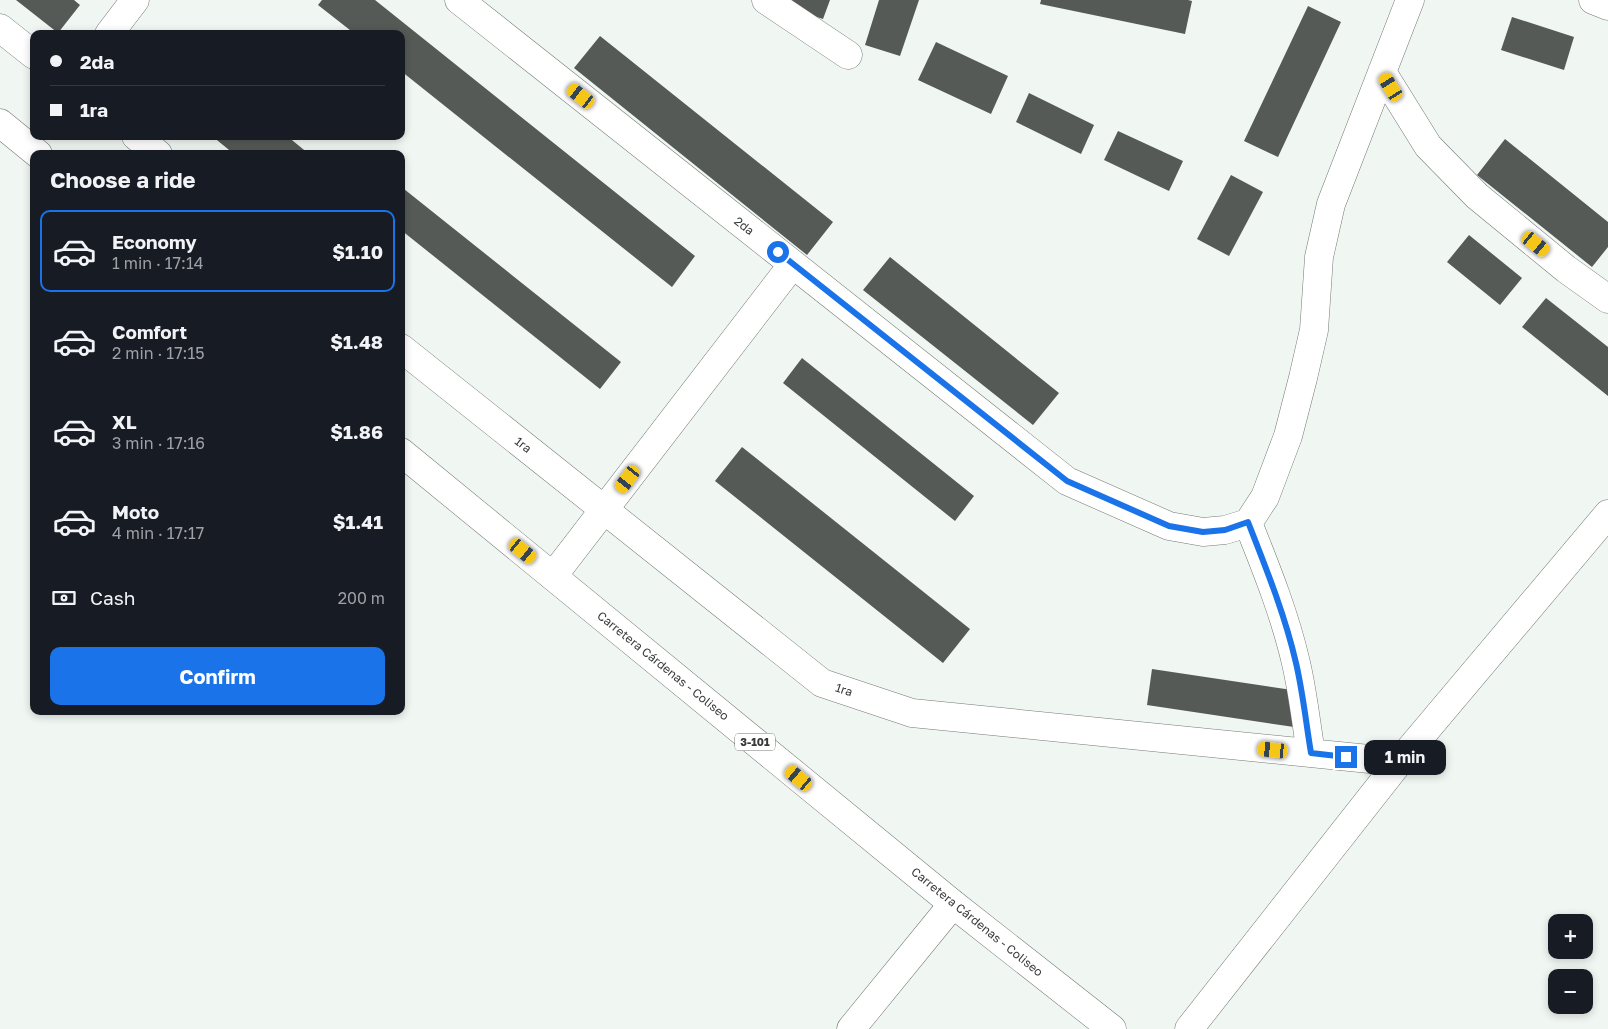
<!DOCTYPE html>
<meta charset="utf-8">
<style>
:root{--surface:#171b24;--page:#20242c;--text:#f1f3f6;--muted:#9ea1a6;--line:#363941;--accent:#1a73e8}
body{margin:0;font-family:"Golos Text",sans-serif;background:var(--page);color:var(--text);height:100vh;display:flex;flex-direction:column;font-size:19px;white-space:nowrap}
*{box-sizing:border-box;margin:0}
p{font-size:16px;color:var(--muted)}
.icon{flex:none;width:28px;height:28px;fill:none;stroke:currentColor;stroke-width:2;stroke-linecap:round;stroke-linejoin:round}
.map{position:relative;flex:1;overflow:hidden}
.sheet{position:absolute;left:30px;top:150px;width:375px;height:565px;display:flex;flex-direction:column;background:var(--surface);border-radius:10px;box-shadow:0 2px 8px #0003}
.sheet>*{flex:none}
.hud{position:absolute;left:30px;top:30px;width:375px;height:110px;border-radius:10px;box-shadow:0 2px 8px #0003;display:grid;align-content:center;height:110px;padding:0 20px;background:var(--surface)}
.buttons{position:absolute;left:1548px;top:914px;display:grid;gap:10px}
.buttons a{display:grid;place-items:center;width:45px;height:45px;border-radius:10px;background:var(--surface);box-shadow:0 2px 8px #0003;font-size:25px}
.end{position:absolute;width:22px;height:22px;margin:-11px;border:6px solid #1a73e8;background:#fff;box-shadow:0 0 0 2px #fff}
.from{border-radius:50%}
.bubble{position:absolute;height:35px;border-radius:10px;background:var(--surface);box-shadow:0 2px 8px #0003;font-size:16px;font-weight:700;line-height:35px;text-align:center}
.car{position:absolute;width:15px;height:30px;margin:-15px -8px;border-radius:6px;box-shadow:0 0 4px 1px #0007;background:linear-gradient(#f5c518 24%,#345 0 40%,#f5c518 0 76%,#345 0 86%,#f5c518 0)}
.hud b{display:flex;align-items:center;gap:18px;height:48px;font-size:19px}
.hud b+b{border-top:1px solid var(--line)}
.hud i{width:12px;height:12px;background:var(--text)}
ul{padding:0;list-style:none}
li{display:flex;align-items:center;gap:15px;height:82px;margin:0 10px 8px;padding:0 10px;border:2px solid transparent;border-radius:10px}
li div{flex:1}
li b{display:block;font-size:19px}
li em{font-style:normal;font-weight:700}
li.selected{border-color:var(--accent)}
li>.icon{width:45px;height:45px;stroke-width:1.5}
h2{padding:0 20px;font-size:22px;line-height:60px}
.pay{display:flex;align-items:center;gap:12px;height:55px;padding:0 20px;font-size:19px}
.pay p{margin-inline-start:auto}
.primary-button{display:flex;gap:10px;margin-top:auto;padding:10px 20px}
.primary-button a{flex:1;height:58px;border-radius:10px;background:var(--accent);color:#fff;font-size:20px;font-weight:700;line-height:58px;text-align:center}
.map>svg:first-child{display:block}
</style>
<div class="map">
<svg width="1608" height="1029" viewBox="0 0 1608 1029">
<rect width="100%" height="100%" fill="#f0f6f1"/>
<path fill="#555a56" d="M 16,0 L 74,0 L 80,5 L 58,33 Z
M 322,0 L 375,0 L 695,256 L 672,287 L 401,71 L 401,34 L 355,34 L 318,5 Z
M 792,0 L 830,0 L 823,19 L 789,8 Z
M 879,0 L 919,0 L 900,56 L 865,45 Z
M 1041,0 L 1188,0 L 1192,1 L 1185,34 L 1040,4 Z
M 1308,6 L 1341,22 L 1278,157 L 1244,141 Z
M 1512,17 L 1574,37 L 1564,70 L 1501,50 Z
M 600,36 L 833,222 L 807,255 L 574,68 Z
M 936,42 L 1008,76 L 991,114 L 918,80 Z
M 1029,93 L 1094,125 L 1081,154 L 1016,122 Z
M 1118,131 L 1183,161 L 1169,191 L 1104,160 Z
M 212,136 L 287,136 L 309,154 L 234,154 Z
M 1505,139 L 1608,222 L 1608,247 L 1592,267 L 1477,175 Z
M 1231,175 L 1263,192 L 1229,256 L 1197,239 Z
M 404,189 L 621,362 L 600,389 L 401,230 L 401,192 Z
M 1469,235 L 1522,278 L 1500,305 L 1447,262 Z
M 890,257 L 1059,393 L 1033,425 L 863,290 Z
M 1546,298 L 1608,347 L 1608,396 L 1522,327 Z
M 802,358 L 974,496 L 955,521 L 783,383 Z
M 742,447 L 970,629 L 943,663 L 715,481 Z
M 1152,669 L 1299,691 L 1294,727 L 1147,705 Z"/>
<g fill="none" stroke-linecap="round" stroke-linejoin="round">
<defs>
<path id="minor" d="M 459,0 L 1067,481 L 1169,526 L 1203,532 L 1225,530 L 1248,523
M 766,0 L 848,55
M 1593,0 L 1608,6
M 0,28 L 34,55
M 109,34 L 135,0
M 1382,72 L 1428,146 L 1477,196 L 1566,269 L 1608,299
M 136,136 L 158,154
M 401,348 L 822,683 L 912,713 L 1399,762
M 1248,523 L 1265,497 L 1288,436 L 1303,378 L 1314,330 L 1319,257 L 1331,204 L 1410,0
M 1248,523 C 1266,568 1285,615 1296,663 C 1303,693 1306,723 1311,753
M 553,576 L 793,264
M 851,1029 L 953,904
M 1189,1029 L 1399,762 L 1608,514"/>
<path id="major" d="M 0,123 L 38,154
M 401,452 L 953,904 L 1112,1029"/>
</defs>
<use href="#minor" stroke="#757a76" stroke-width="29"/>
<use href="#major" stroke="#757a76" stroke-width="29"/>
<use href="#minor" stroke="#fff" stroke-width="28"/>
<use href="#major" stroke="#fff" stroke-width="28"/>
</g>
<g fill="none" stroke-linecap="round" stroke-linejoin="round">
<path stroke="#1a73e8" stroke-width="6" d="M 778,252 L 1067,481 L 1169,526 L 1203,532 L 1225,530 L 1248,522 C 1266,568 1285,615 1296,663 C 1303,693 1306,723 1311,753 L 1346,757"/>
</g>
<g text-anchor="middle" stroke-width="5" stroke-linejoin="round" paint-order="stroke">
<rect fill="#fff" stroke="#747574" stroke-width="1" x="735" y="733.5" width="40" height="17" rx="4"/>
<g font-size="11" font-weight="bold" fill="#383a38">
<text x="755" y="746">3-101</text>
</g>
<g font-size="12" fill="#383a38" stroke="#fff">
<text transform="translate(744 226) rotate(38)" y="4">2da</text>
<text transform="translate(523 445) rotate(39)" y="4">1ra</text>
<text transform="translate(663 666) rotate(39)" y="4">Carretera Cárdenas - Coliseo</text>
<text transform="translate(844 690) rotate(19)" y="4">1ra</text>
<text transform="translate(977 922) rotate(39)" y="4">Carretera Cárdenas - Coliseo</text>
</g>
</g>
</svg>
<div class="buttons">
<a>+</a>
<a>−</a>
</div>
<i class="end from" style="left:778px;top:252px"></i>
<i class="end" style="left:1346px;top:757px"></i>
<div class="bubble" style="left:1364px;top:740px;width:82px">1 min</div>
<i class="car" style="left:1391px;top:87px;rotate:328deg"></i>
<i class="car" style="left:581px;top:96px;rotate:308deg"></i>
<i class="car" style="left:1536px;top:244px;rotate:129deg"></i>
<i class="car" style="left:628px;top:479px;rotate:217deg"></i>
<i class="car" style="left:523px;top:551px;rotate:129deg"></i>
<i class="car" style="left:1273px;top:750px;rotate:276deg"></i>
<i class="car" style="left:799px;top:778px;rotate:310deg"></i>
<div class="hud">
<b><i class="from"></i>2da</b>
<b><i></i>1ra</b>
</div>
<section class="sheet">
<h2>Choose a ride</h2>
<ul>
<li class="selected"><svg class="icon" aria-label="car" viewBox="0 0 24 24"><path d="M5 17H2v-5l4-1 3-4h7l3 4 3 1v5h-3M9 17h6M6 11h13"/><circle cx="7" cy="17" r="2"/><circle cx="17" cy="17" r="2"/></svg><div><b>Economy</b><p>1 min · 17:14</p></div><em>$1.10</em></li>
<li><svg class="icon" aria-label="car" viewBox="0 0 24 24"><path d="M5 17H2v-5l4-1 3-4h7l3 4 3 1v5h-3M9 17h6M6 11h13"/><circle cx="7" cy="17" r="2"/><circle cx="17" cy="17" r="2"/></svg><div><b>Comfort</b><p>2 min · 17:15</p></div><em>$1.48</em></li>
<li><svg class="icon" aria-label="car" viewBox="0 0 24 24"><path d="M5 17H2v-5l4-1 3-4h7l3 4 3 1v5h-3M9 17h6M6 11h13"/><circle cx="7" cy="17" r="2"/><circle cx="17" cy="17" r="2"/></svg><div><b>XL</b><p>3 min · 17:16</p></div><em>$1.86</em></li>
<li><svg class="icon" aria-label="car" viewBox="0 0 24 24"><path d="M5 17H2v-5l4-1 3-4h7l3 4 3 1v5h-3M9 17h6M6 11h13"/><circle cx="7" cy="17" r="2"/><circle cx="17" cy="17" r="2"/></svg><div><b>Moto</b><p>4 min · 17:17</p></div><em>$1.41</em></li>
</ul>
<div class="pay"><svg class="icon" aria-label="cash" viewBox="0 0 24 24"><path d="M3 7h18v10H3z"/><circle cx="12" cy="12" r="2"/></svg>Cash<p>200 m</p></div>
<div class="primary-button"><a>Confirm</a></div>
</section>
</div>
